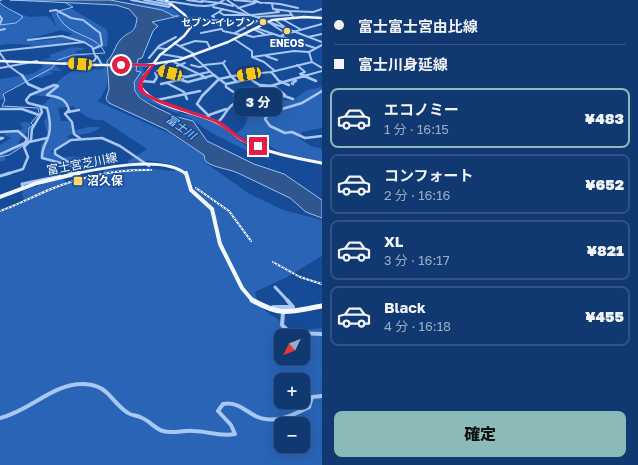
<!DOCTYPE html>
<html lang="ja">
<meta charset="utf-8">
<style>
:root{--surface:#103871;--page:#1e4379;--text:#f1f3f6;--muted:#9cacc3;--line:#305284;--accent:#8bbbb9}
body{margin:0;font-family:"Golos Text","Noto Sans JP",sans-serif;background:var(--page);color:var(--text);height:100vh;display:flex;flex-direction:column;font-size:15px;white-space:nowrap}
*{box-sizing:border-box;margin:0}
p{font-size:13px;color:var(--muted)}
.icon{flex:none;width:22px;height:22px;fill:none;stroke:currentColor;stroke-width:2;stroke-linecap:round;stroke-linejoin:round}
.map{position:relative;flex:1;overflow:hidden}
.drawer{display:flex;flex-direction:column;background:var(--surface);width:316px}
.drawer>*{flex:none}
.guide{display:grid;align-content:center;height:88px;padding:0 12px;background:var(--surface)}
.needle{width:26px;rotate:227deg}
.fabs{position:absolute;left:274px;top:329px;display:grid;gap:8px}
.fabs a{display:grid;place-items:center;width:36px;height:36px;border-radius:8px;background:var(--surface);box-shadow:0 4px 16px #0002,0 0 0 1px var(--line);font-size:20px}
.end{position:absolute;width:18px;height:18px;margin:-9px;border:5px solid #e11d48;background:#fff;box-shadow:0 0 0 2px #fff}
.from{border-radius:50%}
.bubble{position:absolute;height:28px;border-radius:8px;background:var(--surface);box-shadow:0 4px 16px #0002,0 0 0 1px var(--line);font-size:13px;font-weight:800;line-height:28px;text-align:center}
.car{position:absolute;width:12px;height:24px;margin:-12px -6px;border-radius:5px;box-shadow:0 0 3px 1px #0007;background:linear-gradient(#f5c518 24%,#345 0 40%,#f5c518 0 76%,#345 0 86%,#f5c518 0)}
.guide b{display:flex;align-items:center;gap:14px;height:38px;font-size:15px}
.guide b+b{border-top:1px solid var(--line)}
.guide i{width:10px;height:10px;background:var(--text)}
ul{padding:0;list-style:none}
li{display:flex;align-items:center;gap:12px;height:60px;margin:0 8px 6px;padding:0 4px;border:2px solid var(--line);border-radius:8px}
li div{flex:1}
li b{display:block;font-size:15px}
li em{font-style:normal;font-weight:800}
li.current{border-color:var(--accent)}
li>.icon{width:36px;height:36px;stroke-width:1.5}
.button{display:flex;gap:8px;margin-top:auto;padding:8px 12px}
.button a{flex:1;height:46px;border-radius:8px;background:var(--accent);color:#111;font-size:16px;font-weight:800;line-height:46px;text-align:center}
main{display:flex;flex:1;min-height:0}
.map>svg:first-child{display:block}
</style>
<main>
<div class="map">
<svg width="322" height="465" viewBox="0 0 322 465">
<rect width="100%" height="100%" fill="#164b97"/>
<path fill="#2964b6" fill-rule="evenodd" d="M 110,0 L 173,9 L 181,16 L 172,16 L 158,9 Z
M 0,3 L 6,9 L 30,17 L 46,16 L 50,18 L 57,28 L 51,13 L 70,8 L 106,29 L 108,36 L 107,46 L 94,50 L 89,43 L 78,39 C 65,43 48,47 35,46 C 24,44 11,43 0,45 ZM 61,30 L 73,34 C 59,38 43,43 29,39 Z
M 72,47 L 84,48 L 83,50 L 75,51 L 76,53 L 90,53 L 85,56 L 76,56 C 68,64 53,60 43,60 L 51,57 L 49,55 Z
M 41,62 L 57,63 L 56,66 L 62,71 L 49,71 L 54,73 L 40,78 L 35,77 L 2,93 L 4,99 L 0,100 L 0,79 L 32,74 L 43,67 L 40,63 Z
M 105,66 L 107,67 L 107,86 L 100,99 L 97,101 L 168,133 L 204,155 L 203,161 L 248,193 L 283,210 L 322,220 L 322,256 L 287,277 L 255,292 L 259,306 L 293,331 L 322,328 L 322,465 L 0,465 L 0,212 L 25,202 L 22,195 L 23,191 L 46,183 L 64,179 L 66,184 L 104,174 L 104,170 L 147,168 L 173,171 L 180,168 C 175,165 152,160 147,161 C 144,162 143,164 141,165 C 138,166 132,164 128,164 L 128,161 L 147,149 L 103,120 C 90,121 83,115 73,106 L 58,108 L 61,121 L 71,121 L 73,131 L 88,127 L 101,127 C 94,133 81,136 72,134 L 67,137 L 70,139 L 51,151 C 63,161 65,155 78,157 C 86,157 92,158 100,158 L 98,168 L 86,171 L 40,158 L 41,145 L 48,136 L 44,122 L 49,112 L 41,107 L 51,97 L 31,95 C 38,92 49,90 54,85 C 61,79 65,74 75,70 C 84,67 93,71 103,69 ZM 281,336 L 303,336 L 303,358 L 281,358 ZM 281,380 L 303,380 L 303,402 L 281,402 ZM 281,424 L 303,424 L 303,446 L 281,446 Z
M 139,67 L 142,67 L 145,74 L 141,78 L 138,88 L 142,94 L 180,110 L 178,113 L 187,115 L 190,113 L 213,121 L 249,148 L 275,161 L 253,154 L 210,132 L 193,120 L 145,100 L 137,94 L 134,83 Z
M 322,87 L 322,128 L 302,132 L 299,138 L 311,146 L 322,149 L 322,162 L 280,152 L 268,145 L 249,141 L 236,133 C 246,128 248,121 248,110 L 256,110 L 251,107 L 268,101 L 293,100 L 307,90 Z
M 25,122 L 30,123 L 31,128 L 18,142 L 22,146 L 4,155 L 6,160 L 0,162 L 0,145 L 11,138 L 4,135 L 5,133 L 18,132 L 23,128 L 20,123 Z"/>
<path fill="#2f568e" stroke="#9ac2f4" d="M 10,0 L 110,0 L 162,10 L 172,15 L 172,16 L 179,16 L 152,22 L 158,26 L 153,31 L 142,58 L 138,59 L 136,71 L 141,72 L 134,82 L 135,91 L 140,98 L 151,105 L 174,116 L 193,121 L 207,141 L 254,164 L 284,174 L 322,200 L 322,218 L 306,212 L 290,198 L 240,174 C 228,168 216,169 205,161 L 204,155 L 165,129 L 109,103 L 106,99 L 109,89 L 107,61 C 115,53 114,47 121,39 C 130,30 135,35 137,18 L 129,9 L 116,5 Z"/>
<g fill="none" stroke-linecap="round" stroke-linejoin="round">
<path stroke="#9ac2f4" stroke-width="1" d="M 0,1 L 2,0
M 0,3 C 8,10 15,11 23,17 L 16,23 L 0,25
M 58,60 L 73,55 L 105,53 C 95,32 69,39 57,14 L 59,11 L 73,7 L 66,3
M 39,113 L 38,108 L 2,106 L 5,100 L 3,94 L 52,68 L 55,64
M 28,141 L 29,128 L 33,125 L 31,123 L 37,116
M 0,157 L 9,155 L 26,144"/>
<path fill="#2f568e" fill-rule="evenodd" d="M 266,13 L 322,15 L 322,17 L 266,15 L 226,22 L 225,21 Z
M 184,15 L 206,18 L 207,19 L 206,20 L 184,17 L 174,19 L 173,18 Z"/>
<path stroke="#a8c7f2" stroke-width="2" d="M 131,0 L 169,7 L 171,5 L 144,0
M 157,0 L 168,2
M 187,0 L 202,2 L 202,0
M 227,0 L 248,14 L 322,42
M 234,0 L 280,4 L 298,8
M 254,0 L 261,3
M 202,1 L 220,3
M 173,2 C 191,4 208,11 224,0
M 221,3 L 233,6
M 272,4 L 273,9 L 289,11
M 213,7 L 244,14
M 238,8 L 255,3
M 223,9 L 219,12 L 224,15
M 50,11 L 56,10 L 71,18 L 83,20 L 100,33 L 102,45 L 93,49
M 224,15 L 252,15 L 279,12 L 276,11
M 0,16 L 2,19 L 0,24
M 214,17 L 212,16 L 219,12
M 257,17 L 291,15
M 294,18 L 289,11 L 313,12 L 322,9
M 189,19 L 231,21
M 282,19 L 300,29
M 275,20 L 286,28
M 217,21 L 223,31 L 241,35
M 272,23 L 270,23 L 285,33
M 256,28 L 315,48
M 253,29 L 266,35
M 0,30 L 5,29
M 201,33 L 221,29
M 235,33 L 257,21
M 243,34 L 253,37 L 272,34
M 282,35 L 322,24
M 308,37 L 322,34
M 234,39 L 252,51 L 252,57 L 264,62 L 275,71
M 28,40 L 62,36 L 83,42
M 174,43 L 194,54
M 180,46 L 195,41 L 207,42 L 210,48
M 157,48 L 166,49
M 0,51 L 84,42 L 92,47 L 96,58 L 94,61 L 64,63
M 0,53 L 9,66 L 23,76
M 161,54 L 185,58
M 192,55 L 215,76
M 97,56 L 102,65
M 266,56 L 277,60
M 252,57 L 294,51 L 309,52
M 149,58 L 159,46 L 176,37
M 174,62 L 203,76
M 312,62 L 322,68
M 223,63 L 231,76
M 191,65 L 199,67 L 205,66
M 204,65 L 223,63 L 225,61
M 297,65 L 305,72 L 300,74 L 305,76
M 177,66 L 185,63
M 0,68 L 37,61
M 158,70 L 182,76
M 157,71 L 167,63
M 271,72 L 275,76
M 155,73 L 157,76
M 190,76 L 209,72
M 210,76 L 214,75
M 234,76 L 271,72 L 312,62 L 309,52 L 322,45
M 304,76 L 322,71"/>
<path stroke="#a8c7f2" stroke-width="2.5" d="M 22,75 L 28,84 L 42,90 L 30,95 L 26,100 L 28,103 L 47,108 C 49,115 51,126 49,134 C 47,144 42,145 42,158 L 76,167
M 178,75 L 186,77 L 195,75
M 201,75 L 206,78
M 230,75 L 236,81
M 274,75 L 279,81 L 289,85
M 302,75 L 316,81
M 219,79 L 239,75
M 219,79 L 226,84 L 250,79 L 264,88
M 181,80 L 188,82 L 214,75
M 141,81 L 154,82 L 157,77 L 156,75
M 167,83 L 184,92 L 187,99
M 161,84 L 183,79
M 226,84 L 226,87 L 235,93 L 234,96 L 242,99
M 293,84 L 292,83 L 296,81 L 294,80
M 260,85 L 274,86 L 285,95 L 281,96
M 263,88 L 270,93
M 42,90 L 54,85 L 58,86 L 47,95 C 58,97 66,98 69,110 L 65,114 L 72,122 L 74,134 L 81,139
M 322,91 L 302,103 L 269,113 L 265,119 L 270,126 L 285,133 L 292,132 L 305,138 L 322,136
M 284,96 L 293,99
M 157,100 L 200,91
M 0,109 L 22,109 L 39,115
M 68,112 L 79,110
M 209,115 L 226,109
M 206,118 L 209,116 L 197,104 L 202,96 L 219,79 L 214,75
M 218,122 C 224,117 226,110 232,105 C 254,89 283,82 308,75
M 0,132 L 18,131 L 27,139 L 25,143
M 0,138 L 3,138 L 1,139
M 0,154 L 25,143 L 47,138
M 75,166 L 55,154 L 55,150 L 71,140 L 102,138 L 120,146 L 149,166
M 7,174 L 23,169 L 28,157 L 24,147 L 31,140 L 32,129 L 42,112 L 40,106
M 69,174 L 75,171 L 76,167"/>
<path stroke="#a8c7f2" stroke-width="3" d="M 69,174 L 71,173
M 0,176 L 10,173
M 23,188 L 22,184 L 60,176
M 275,287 L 288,301"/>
<path stroke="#a8c7f2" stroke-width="4" d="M 273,307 L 293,307 L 287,300
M 283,313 L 282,325 L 286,329 L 296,333 L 322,334
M 0,418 C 30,411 53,383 84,384 C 109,385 110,401 128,413 C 132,416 138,415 142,418 C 150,421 155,429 163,431 C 173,434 183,430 193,431 C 209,431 218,437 235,434 L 231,425 L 218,411 L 223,404 C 236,402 242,408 252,414 C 271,426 292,416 309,407 L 312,397 L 322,396"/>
<path stroke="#f3f7ff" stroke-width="2.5" d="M 0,61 L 96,65
M 146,65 L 179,60 L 228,42 L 272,20 L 304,17 L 322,18
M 144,76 L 160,55 L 184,36 L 191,27 L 185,15 L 166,0"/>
<path stroke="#f3f7ff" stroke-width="3" d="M 145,75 L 140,86 C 155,109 191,110 214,121 C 225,125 232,134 242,140 C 267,153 295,158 322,163
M 74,174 C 102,168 163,155 186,174"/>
<path stroke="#f3f7ff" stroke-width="4" d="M 186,173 L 191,190 L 212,209 L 220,244 L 242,288 L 253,301
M 0,197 L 37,183 L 79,173"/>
<path stroke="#f3f7ff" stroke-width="5" d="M 252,300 C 283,317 288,312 322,306"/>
<defs>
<path id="rail" d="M 196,188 L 229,211 L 251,241
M 0,211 C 18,205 34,196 51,189 C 83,176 116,169 151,170
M 273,262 L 300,277 L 322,284"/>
</defs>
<use href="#rail" stroke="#fff" stroke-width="2"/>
<use href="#rail" stroke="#164b97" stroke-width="1" stroke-dasharray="2" stroke-linecap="butt"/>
<path stroke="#a8c7f2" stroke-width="2" d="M 168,2 L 173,2"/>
<path stroke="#f3f7ff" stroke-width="2.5" d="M 96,65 L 146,65"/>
</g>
<path fill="#e11d48" d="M 121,63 L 155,64 L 143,82 L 143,89 L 146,93 L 158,99 L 220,121 L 242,138 L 260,146 C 251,152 225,128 216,123 C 202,116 143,102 138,89 C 136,81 146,72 151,66 L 119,66 Z"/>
<g fill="#ffd869" stroke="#164b97" stroke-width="1.5">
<circle cx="263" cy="22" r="4"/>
<circle cx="287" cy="31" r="4"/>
<rect x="73" y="176" width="10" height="10" rx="2"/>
</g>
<g text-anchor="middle" stroke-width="3" stroke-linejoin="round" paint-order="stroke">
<g font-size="10" font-weight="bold" fill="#fff" stroke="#164b97" text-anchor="end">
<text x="255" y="26">セブン-イレブン</text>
<text x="287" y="47" text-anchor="middle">ENEOS</text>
</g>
<g font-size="11" font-style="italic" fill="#b4d2f8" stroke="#164b97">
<text transform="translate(181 127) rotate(35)" y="4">富士川</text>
</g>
<g font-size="12" fill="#fff" stroke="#164b97">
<text transform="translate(82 164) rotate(-11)" y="4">富士宮芝川線</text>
</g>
<g font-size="12" font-weight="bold" fill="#fff" stroke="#164b97" text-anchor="start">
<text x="87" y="185">沼久保</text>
</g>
</g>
</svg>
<div class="fabs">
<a><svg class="needle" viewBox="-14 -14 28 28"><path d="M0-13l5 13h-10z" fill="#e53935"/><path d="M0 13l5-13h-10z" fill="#9cacc3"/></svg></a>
<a>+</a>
<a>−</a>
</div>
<i class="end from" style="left:121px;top:65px"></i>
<i class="end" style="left:258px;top:146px"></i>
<div class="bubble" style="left:234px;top:88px;width:48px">3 分</div>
<i class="car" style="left:80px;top:64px;rotate:274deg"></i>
<i class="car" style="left:170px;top:73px;rotate:284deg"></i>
<i class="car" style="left:249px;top:74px;rotate:260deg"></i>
</div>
<section class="drawer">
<div class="guide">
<b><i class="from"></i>富士富士宮由比線</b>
<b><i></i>富士川身延線</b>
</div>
<ul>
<li class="current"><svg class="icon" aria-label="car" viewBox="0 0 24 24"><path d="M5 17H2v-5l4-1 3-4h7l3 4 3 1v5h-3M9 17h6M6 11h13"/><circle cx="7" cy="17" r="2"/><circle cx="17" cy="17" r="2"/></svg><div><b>エコノミー</b><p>1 分 · 16:15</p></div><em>¥483</em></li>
<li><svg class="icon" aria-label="car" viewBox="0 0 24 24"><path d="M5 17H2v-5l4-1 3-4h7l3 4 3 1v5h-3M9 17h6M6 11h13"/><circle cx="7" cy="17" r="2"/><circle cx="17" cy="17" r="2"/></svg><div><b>コンフォート</b><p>2 分 · 16:16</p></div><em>¥652</em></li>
<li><svg class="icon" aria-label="car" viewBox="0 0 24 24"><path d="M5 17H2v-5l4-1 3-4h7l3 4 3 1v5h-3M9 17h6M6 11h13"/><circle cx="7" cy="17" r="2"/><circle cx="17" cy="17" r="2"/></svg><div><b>XL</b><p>3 分 · 16:17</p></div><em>¥821</em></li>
<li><svg class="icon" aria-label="car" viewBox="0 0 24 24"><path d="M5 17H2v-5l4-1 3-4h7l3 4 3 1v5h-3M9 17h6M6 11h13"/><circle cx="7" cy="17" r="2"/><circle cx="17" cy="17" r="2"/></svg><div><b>Black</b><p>4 分 · 16:18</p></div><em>¥455</em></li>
</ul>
<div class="button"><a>確定</a></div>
</section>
</main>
